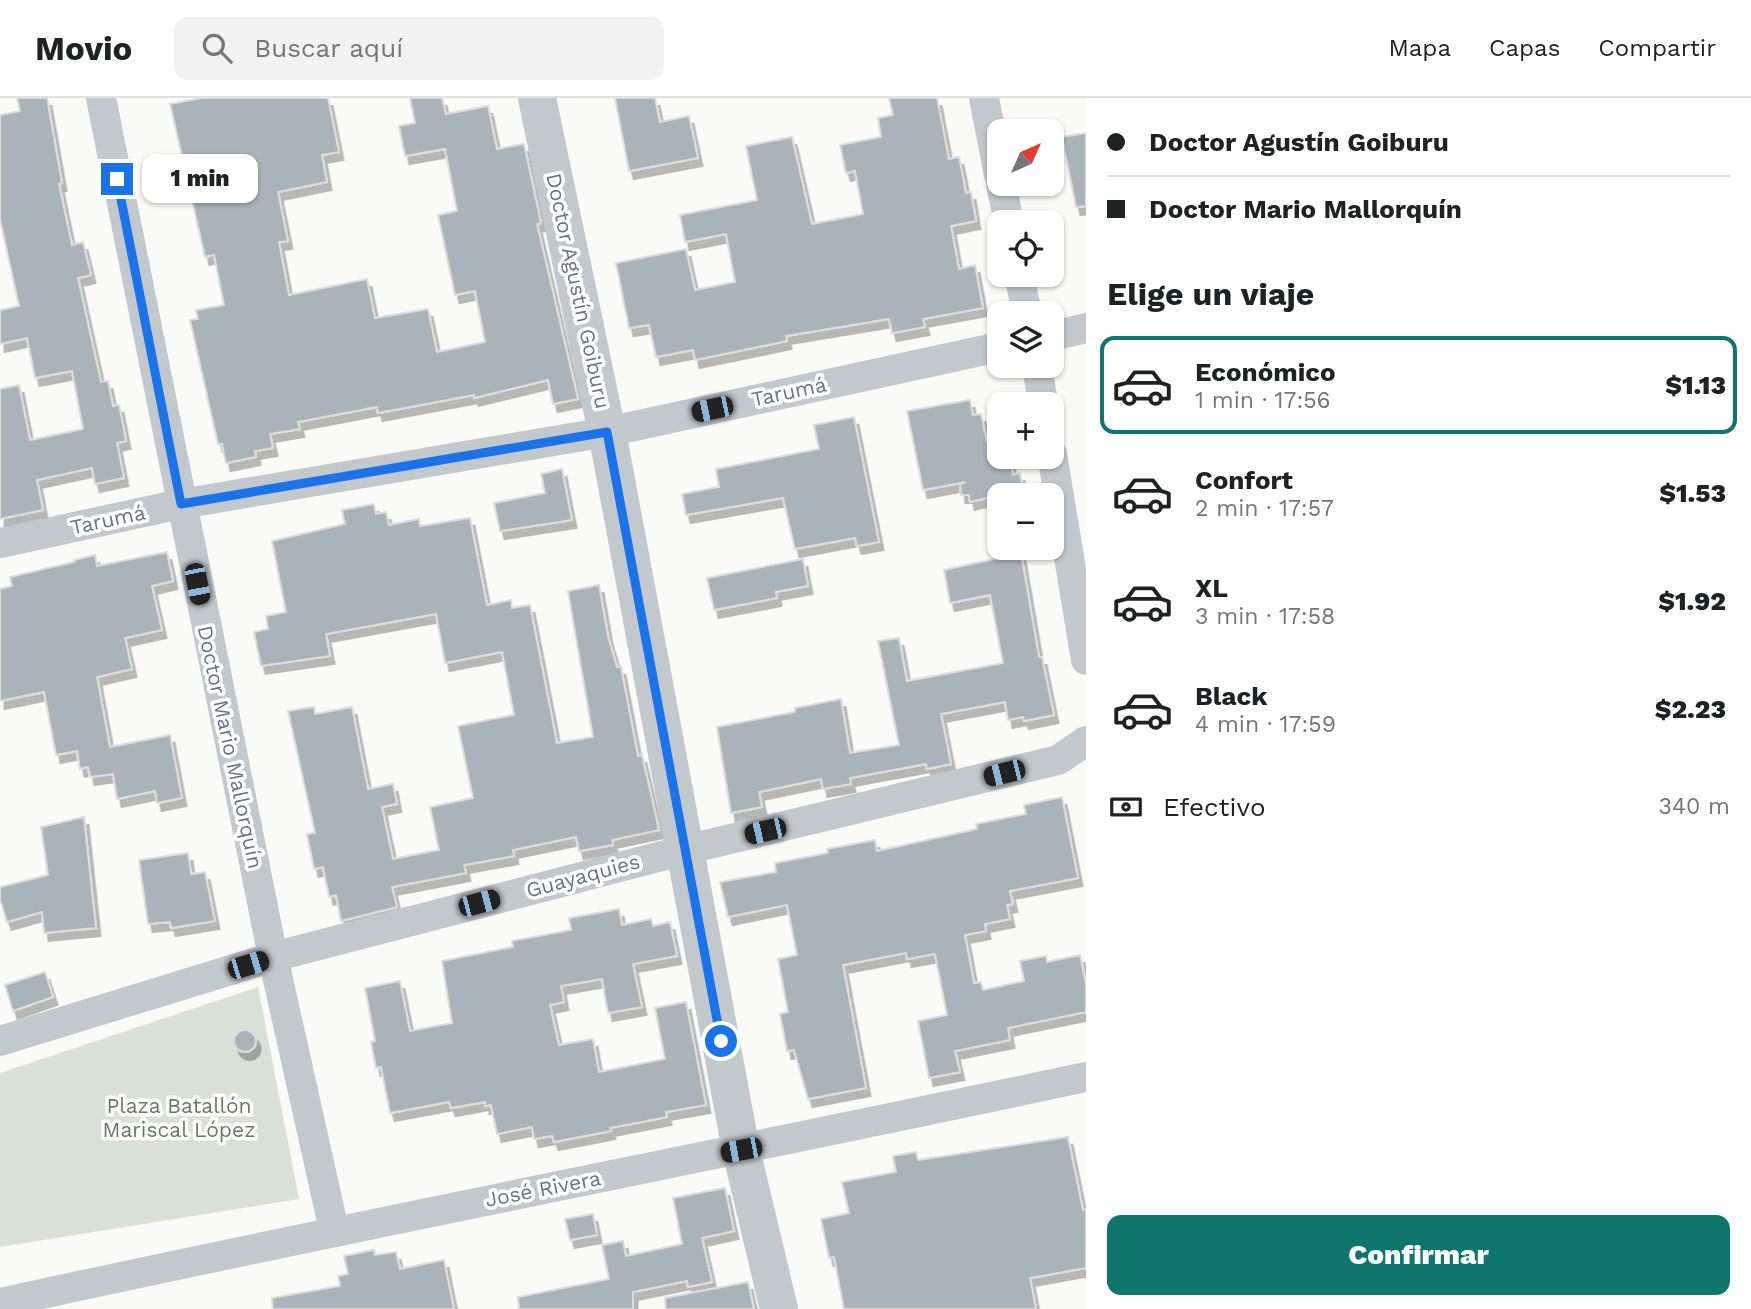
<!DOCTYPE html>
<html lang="es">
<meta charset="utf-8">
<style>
:root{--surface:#fff;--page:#f2f2f2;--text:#202124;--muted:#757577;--line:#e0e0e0;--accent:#0f766e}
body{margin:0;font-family:"Work Sans",sans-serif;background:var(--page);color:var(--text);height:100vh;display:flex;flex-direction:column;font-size:26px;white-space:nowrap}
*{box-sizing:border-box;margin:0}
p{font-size:23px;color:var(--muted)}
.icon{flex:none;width:38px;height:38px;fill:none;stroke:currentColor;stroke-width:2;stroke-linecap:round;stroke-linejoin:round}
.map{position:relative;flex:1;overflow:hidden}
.side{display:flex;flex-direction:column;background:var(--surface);width:665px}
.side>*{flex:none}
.guide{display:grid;align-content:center;height:154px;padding:0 21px;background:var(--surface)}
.needle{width:46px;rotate:45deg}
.controls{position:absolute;left:987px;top:21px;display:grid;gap:14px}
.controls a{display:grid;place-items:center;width:77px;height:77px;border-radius:14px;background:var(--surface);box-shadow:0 2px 5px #0004;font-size:35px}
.end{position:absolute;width:32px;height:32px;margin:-16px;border:9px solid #1a73e8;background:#fff;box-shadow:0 0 0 4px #fff}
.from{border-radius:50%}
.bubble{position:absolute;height:49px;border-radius:14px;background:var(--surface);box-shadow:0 2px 5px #0004;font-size:23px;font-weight:800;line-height:49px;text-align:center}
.car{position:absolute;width:21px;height:42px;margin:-21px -10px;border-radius:9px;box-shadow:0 0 5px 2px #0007;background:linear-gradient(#222 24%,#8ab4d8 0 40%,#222 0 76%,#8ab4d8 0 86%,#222 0)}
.guide b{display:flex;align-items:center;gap:24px;height:66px;font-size:26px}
.guide b+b{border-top:2px solid var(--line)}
.guide i{width:18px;height:18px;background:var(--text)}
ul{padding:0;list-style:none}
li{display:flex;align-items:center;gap:21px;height:98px;margin:0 14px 10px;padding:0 7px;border:4px solid transparent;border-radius:14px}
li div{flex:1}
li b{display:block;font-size:26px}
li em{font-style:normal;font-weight:800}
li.on{border-color:var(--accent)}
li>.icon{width:63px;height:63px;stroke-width:1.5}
h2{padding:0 21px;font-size:32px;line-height:84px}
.pay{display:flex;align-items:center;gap:18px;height:77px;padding:0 21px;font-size:26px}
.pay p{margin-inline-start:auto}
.primary-button{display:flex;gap:14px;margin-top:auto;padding:14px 21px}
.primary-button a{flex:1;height:80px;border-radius:14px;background:var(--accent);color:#fff;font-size:28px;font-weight:800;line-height:80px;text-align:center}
header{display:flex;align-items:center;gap:42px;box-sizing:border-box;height:98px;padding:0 35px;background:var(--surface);border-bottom:2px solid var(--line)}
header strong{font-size:33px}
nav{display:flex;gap:38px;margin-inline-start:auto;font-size:24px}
.search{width:490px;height:63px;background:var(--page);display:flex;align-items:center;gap:18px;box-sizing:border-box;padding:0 24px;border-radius:14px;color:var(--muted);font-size:26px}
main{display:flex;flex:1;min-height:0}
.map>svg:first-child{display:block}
</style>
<header>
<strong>Movio</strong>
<div class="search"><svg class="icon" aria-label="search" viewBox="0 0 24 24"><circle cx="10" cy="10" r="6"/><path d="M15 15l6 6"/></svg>Buscar aquí</div>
<nav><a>Mapa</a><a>Capas</a><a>Compartir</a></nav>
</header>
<main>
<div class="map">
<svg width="1086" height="1211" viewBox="0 0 1086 1211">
<defs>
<filter id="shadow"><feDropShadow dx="4.5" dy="8" stdDeviation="0" flood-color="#0004"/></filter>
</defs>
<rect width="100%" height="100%" fill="#fafaf8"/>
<path fill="#dadfd7" d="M 258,889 L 299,1101 L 0,1149 L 0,975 Z"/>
<path fill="#aab3b9" stroke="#dcdcda" stroke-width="2" filter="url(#shadow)" d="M 17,0 L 47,0 L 62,85 L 59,86 L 72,147 L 83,144 L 91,177 L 78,180 L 101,284 L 108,283 L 113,308 L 119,307 L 126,343 L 117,345 L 124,380 L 95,386 L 92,370 L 37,382 L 43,412 L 0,421 L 0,291 L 19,287 L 30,342 L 83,331 L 72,273 L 35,280 L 27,240 L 0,246 L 0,212 L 19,208 L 0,121 L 0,17 L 20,13 Z
M 202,0 L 328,0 L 339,54 L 322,57 L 327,84 L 278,94 L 288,143 L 279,144 L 289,197 L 367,181 L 375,220 L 428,211 L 437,254 L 485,244 L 475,193 L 455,197 L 438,117 L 457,113 L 445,51 L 405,58 L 399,28 L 415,25 L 410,0 L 442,0 L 446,16 L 488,8 L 497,51 L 524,46 L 541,125 L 537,126 L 578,301 L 553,306 L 548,282 L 474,300 L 474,297 L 378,315 L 377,309 L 298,324 L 300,331 L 270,336 L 273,350 L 255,353 L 256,359 L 226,365 L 222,346 L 218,346 L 190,222 L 198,221 L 196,212 L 224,207 L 214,157 L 205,159 L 170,6 Z
M 615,0 L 655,0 L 660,24 L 689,18 L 698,60 L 629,73 Z
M 889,0 L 937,0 L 949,61 L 959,59 L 966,95 L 971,94 L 976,123 L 951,128 L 959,171 L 975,167 L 983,210 L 923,221 L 925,229 L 892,235 L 889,221 L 786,238 L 787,243 L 695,262 L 693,252 L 656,259 L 649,227 L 629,230 L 616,165 L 686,151 L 695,192 L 735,184 L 726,136 L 685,144 L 680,117 L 757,102 L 746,48 L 792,39 L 812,126 L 863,116 L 855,73 L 846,75 L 840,47 L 881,39 L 878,20 L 893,17 Z
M 1086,35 L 1086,108 L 1076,109 L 1062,39 Z
M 970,302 L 973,317 L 981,316 L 987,344 L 999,342 L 999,359 L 1010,359 L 1013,377 L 1020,375 L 1024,397 L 999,397 L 970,404 L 969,397 L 961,397 L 960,386 L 966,384 L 923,392 L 907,313 Z
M 854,319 L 879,444 L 857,448 L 855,440 L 795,451 L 783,400 L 686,417 L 682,396 L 719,389 L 716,371 L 819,351 L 814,327 Z
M 562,371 L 572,422 L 500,433 L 494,405 L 545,395 L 541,376 Z
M 374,406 L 376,416 L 386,414 L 389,427 L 419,421 L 420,428 L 470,420 L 487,507 L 511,502 L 512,510 L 530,507 L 557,645 L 593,639 L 568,493 L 599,487 L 608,538 L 617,569 L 621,569 L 638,658 L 642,657 L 659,732 L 612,742 L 613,747 L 579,753 L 576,739 L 513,752 L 514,758 L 464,767 L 466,775 L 392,789 L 397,809 L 341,823 L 336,797 L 329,799 L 323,769 L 314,771 L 307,736 L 315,735 L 288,613 L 314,609 L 315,616 L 352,609 L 368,691 L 393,686 L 397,706 L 382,709 L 393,761 L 439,752 L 430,709 L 473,700 L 458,628 L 514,617 L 502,554 L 445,565 L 436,516 L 326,536 L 330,558 L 261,568 L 254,534 L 268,531 L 266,518 L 286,514 L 272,443 L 345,426 L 342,412 Z
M 167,454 L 173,483 L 152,488 L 162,532 L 125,540 L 132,571 L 97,579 L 110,649 L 170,637 L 182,700 L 157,705 L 155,693 L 117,701 L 113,676 L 90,679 L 88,669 L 80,671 L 77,653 L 56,657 L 44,594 L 0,603 L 0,491 L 12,488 L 10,479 L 74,464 L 74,462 L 95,457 L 97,468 Z
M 1021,455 L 1039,559 L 1042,559 L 1054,617 L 1024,623 L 1023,619 L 1008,622 L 1005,604 L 941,616 L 951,666 L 927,671 L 926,666 L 850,680 L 851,686 L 823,691 L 821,681 L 759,694 L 762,709 L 731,715 L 717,629 L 795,614 L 795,610 L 841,601 L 850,655 L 899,647 L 878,543 L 899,540 L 907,583 L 1003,565 L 990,497 L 950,505 L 944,472 Z
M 803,461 L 808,488 L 776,494 L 777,500 L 714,512 L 707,480 Z
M 1062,699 L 1078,780 L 1010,793 L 1013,806 L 1007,807 L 1010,821 L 985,826 L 986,833 L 965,837 L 974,885 L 981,884 L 983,892 L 1024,883 L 1020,863 L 1046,858 L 1047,864 L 1080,857 L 1086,886 L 1086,914 L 1008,930 L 1010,942 L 955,953 L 960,974 L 929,980 L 918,923 L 947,917 L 935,856 L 907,861 L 906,855 L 843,867 L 866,990 L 808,1001 L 794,952 L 787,953 L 780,916 L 788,914 L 778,861 L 797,857 L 787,807 L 728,819 L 720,784 L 776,774 L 775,765 L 828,755 L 827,751 L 875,742 L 877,753 L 977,731 L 976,726 L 1026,716 L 1024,707 Z
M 84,719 L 96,830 L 44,835 L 42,814 L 7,824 L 0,801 L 0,789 L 48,777 L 41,729 Z
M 188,755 L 191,776 L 205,774 L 215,823 L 171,830 L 170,824 L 148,826 L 139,762 Z
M 619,811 L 622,827 L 651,821 L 653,828 L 670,824 L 677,858 L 633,866 L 642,909 L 608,915 L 602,881 L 561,888 L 564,904 L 550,907 L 559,947 L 593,941 L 599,974 L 665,961 L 655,910 L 686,904 L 706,1007 L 666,1014 L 667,1019 L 610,1030 L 611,1033 L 554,1044 L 552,1038 L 534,1041 L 532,1029 L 497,1036 L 491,1007 L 485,1008 L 485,1004 L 451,1010 L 449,1004 L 390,1015 L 381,969 L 376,970 L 371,944 L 375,943 L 365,890 L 400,883 L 410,933 L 452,925 L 442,863 L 513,849 L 512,843 L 571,832 L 569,820 Z
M 45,874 L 53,899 L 13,913 L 5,887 Z
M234 943a11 11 0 1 1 22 0a11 11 0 1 1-22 0Z
M 1068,1039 L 1083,1112 L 1086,1111 L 1086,1170 L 1030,1180 L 1036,1211 L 844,1211 L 834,1159 L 829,1160 L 821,1121 L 849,1115 L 842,1084 L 896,1074 L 893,1058 L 916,1054 L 918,1062 Z
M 725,1090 L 734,1133 L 702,1140 L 712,1184 L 688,1189 L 687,1183 L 633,1194 L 633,1211 L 519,1211 L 518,1199 L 609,1181 L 602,1147 L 623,1143 L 626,1158 L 682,1146 L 673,1100 Z
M 593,1116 L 597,1137 L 570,1142 L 565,1121 Z
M 374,1152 L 375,1157 L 396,1154 L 400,1171 L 444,1162 L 454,1211 L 273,1211 L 272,1200 L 340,1188 L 338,1178 L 348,1176 L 344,1158 Z
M 748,1184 L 754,1211 L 666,1211 L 665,1200 Z"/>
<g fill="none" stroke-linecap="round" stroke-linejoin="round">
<path stroke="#c3c8cc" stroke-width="30" d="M 101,0 L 273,859 L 334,1132
M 984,0 L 999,77
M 1001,86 L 1009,124
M 1019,177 L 1027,215
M 1052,238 L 1086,230
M 1037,268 L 1043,306
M 1052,356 L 1086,562
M 0,445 L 181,406 L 607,334 L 999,249
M 0,943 L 273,859 L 685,752 L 1058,662 L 1086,643
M 0,1205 C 361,1126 724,1056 1086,979"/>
<path stroke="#c3c8cc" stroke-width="38" d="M 537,0 L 607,334 L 741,1052 L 779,1211"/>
</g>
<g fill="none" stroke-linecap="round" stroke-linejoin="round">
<path stroke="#1a73e8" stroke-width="9" d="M 117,81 L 181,406 L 607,334 L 721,943"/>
</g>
<g text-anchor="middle" stroke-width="7" stroke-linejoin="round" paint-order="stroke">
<g font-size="21" fill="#657683" stroke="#fff">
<text transform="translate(578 193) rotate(78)" y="7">Doctor Agustín Goiburu</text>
<text transform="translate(789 294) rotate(-12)" y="7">Tarumá</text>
<text transform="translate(108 422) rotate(-12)" y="7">Tarumá</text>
<text transform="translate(230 649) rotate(78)" y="7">Doctor Mario Mallorquín</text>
<text transform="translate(583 778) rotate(-15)" y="7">Guayaquies</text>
<text transform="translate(543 1091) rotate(-11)" y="7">José Rivera</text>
</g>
<g font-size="21" fill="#687a64" stroke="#fff">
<text x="179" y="1015">Plaza Batallón<tspan x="179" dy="24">Mariscal López</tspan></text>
</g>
</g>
</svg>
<div class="controls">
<a><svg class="needle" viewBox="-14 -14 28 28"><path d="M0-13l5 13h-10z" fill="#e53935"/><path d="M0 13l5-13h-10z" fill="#757577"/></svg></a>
<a><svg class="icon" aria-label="locate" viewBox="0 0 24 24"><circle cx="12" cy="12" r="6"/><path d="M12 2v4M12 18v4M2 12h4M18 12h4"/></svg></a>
<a><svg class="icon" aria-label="layers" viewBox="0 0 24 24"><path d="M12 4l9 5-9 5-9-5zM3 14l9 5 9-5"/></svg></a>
<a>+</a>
<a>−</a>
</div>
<i class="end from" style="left:721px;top:943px"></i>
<i class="end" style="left:117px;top:81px"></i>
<div class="bubble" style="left:142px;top:56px;width:116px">1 min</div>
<i class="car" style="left:712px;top:311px;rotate:258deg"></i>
<i class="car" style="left:197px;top:486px;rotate:169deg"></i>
<i class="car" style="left:1004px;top:675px;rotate:256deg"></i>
<i class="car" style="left:765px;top:733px;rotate:257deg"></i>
<i class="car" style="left:479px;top:805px;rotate:75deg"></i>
<i class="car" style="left:248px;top:867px;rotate:73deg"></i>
<i class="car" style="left:741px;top:1052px;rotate:259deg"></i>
</div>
<section class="side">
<div class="guide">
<b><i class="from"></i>Doctor Agustín Goiburu</b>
<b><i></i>Doctor Mario Mallorquín</b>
</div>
<h2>Elige un viaje</h2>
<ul>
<li class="on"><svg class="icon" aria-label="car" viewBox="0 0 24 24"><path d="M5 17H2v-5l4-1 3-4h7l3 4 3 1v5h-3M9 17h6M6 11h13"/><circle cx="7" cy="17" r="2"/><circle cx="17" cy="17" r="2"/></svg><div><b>Económico</b><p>1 min · 17:56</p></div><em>$1.13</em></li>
<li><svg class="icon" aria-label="car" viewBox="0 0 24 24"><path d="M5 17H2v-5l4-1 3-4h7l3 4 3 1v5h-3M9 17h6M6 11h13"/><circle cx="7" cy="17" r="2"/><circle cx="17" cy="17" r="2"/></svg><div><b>Confort</b><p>2 min · 17:57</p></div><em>$1.53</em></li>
<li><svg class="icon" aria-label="car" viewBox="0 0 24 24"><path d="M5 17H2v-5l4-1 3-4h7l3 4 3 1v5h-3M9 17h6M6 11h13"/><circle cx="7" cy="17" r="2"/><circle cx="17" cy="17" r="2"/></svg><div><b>XL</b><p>3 min · 17:58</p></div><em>$1.92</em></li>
<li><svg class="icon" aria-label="car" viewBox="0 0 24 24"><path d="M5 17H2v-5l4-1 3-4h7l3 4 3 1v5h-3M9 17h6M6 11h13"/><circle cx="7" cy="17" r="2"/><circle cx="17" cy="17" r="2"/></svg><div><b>Black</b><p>4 min · 17:59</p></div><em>$2.23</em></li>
</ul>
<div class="pay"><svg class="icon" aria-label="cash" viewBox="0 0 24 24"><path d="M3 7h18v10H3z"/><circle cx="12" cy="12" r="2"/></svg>Efectivo<p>340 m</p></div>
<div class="primary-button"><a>Confirmar</a></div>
</section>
</main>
